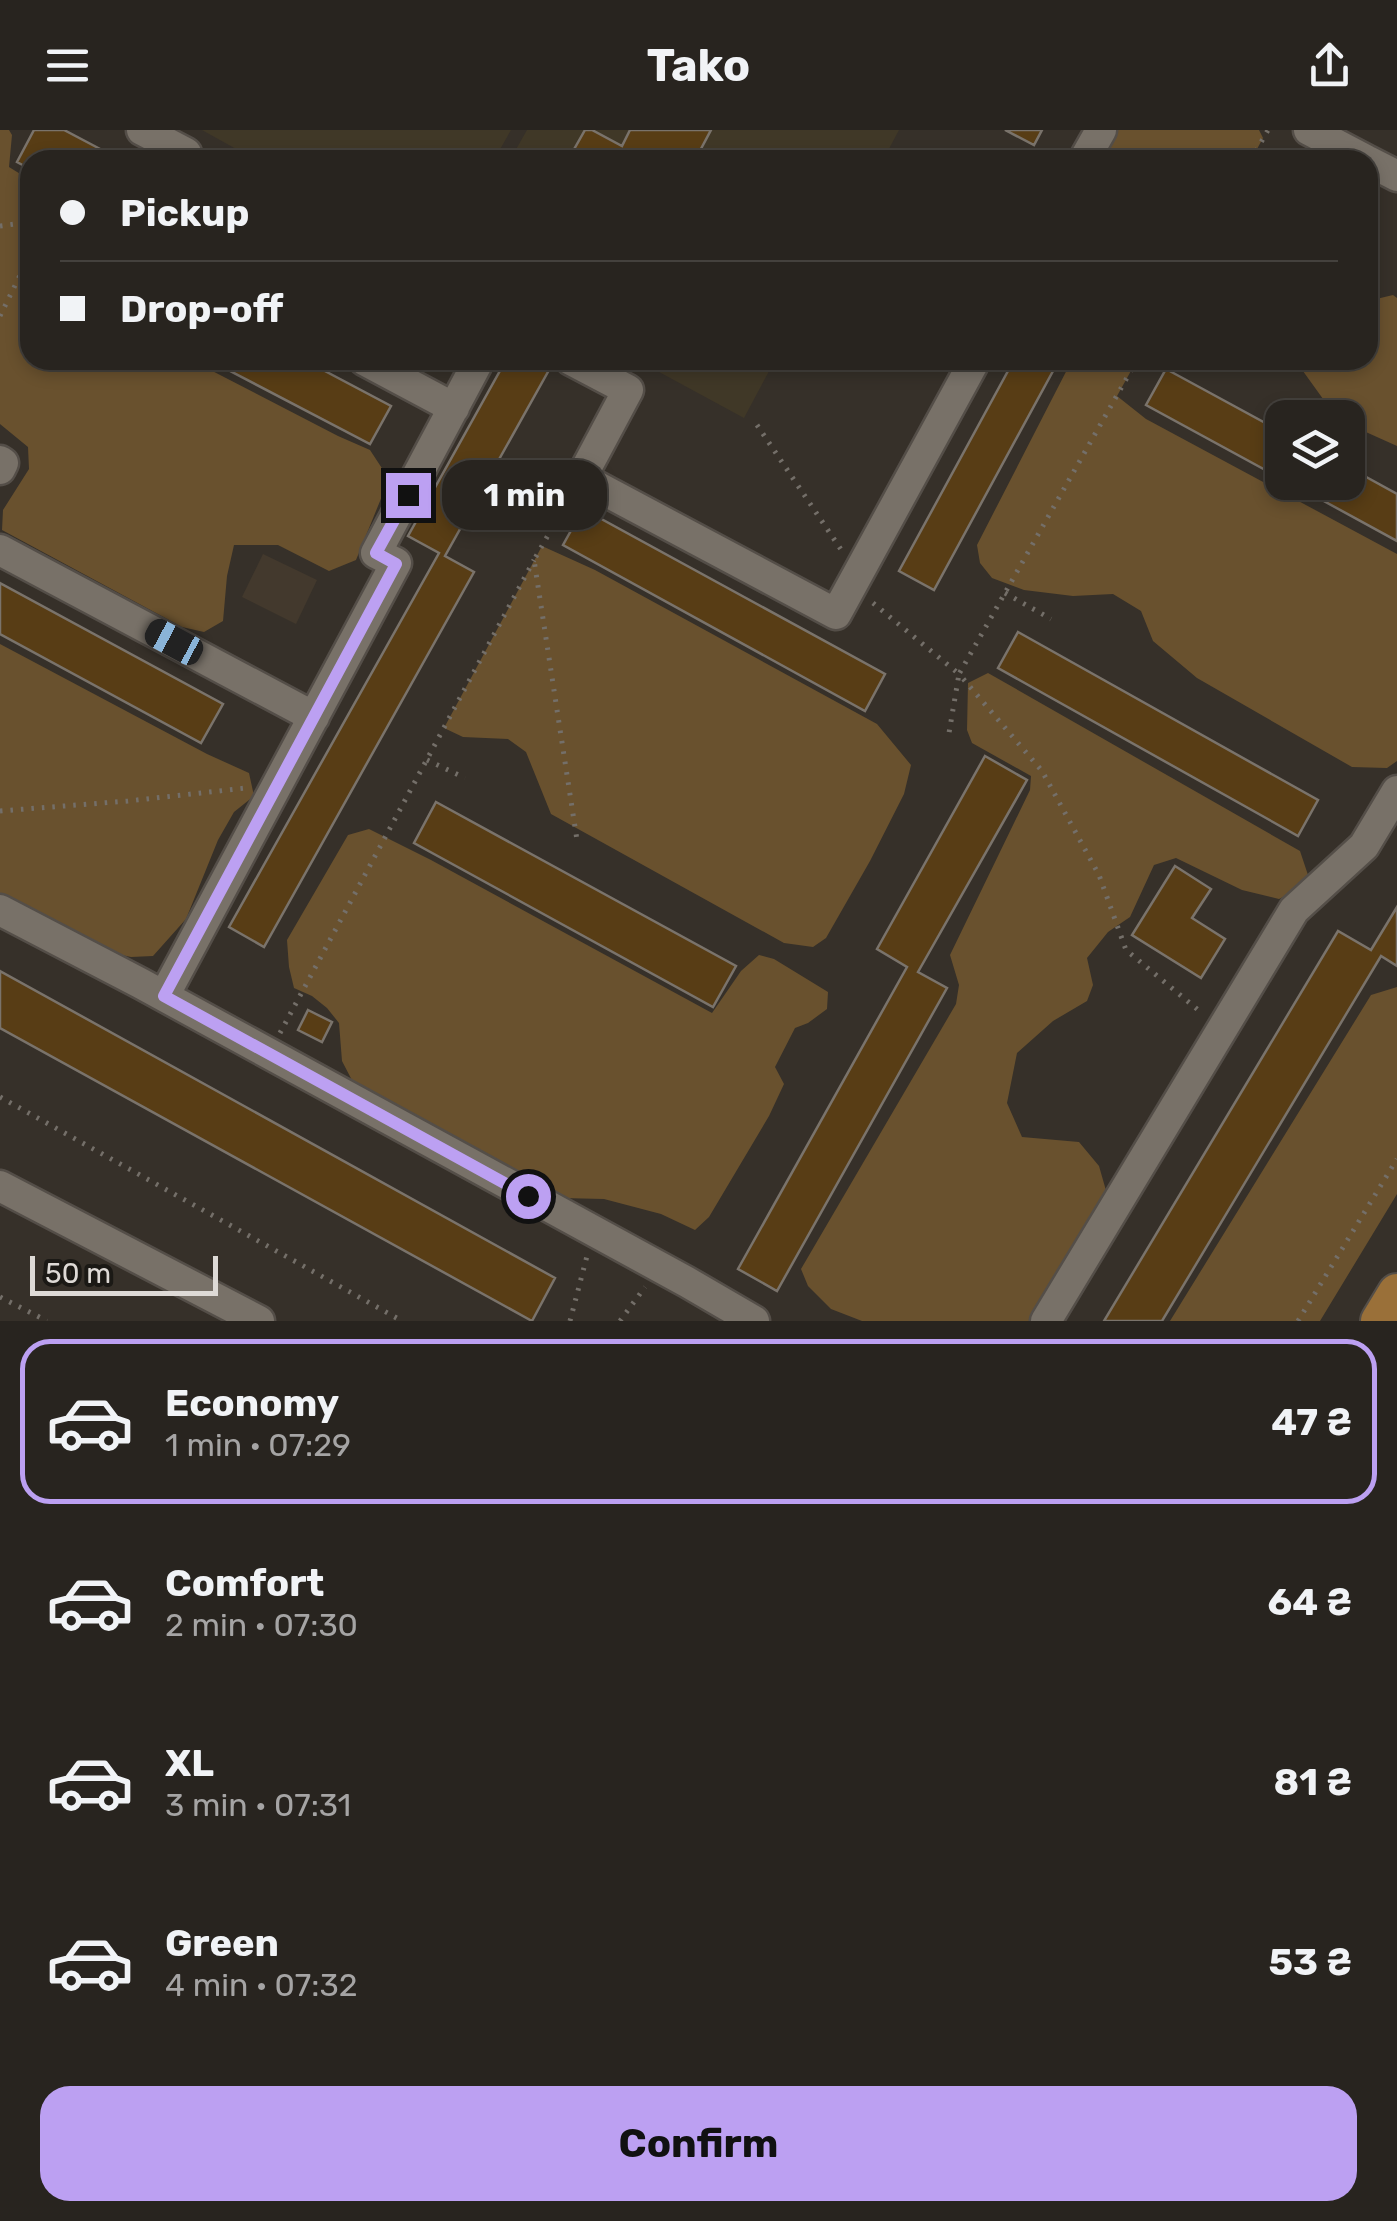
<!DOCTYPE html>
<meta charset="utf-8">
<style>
:root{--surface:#28241f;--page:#34302c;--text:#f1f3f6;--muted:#a5a4a4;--line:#44413d;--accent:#bca0f2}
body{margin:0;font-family:Rubik,sans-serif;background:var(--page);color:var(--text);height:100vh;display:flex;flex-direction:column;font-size:38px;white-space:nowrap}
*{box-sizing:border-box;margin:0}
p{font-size:32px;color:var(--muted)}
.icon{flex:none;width:55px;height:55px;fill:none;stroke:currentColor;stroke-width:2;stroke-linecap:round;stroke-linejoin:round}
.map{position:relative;height:1191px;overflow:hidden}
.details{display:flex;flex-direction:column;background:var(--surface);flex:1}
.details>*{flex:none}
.hud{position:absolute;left:20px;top:20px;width:1358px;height:220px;border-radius:30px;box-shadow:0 5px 15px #0003,0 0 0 2px var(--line);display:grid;align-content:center;height:220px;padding:0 40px;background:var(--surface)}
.tools{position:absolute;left:1265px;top:270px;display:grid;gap:20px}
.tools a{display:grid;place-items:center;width:100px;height:100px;border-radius:20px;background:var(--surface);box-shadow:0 5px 15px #0003,0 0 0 2px var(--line);font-size:50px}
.scale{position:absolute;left:30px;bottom:25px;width:188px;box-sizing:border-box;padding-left:10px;border:5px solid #dedad6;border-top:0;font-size:28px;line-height:35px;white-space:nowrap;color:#dedad6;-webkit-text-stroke:8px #1b1915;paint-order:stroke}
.end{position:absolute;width:45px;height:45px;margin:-22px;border:12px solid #bca0f2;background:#111;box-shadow:0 0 0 5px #111}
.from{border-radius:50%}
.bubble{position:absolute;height:70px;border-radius:30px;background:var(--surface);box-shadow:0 5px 15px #0003,0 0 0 2px var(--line);font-size:32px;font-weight:700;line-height:70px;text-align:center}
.car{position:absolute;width:30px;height:60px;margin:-30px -15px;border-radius:12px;box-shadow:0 0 8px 2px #0007;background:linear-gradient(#222 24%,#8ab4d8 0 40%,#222 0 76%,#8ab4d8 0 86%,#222 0)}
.hud b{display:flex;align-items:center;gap:35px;height:95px;font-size:38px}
.hud b+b{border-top:2px solid var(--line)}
.hud i{width:25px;height:25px;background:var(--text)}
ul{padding:18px 0 0;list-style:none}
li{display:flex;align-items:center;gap:30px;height:165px;margin:0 20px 15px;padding:0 20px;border:5px solid transparent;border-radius:30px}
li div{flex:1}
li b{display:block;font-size:38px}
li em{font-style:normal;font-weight:700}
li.current{border-color:var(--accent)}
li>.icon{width:90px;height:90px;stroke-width:1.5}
.cta{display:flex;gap:20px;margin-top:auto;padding:20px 40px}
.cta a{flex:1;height:115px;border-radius:30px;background:var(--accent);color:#111;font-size:40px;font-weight:700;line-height:115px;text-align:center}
header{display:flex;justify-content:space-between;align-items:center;height:130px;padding:0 40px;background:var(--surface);font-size:45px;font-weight:700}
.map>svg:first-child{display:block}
</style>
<header><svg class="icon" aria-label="menu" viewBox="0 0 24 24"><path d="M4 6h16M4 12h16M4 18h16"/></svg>Tako<svg class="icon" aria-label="share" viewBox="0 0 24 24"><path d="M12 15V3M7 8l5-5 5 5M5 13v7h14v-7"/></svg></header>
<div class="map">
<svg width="1397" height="1191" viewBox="0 0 1397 1191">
<rect width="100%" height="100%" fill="#363029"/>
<path fill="#43392d" d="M 263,424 L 317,450 L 296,494 L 242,467 Z"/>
<path fill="#403827" d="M 202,0 L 511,0 L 494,30 L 256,30 Z
M 527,0 L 899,0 L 883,30 L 510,30 Z
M 637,230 L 775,230 L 744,288 Z"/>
<path fill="#69512e" d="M 0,0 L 9,0 L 12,5 L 9,37 L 30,50 L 30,230 L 191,230 L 338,306 L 370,320 L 389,349 L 356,430 L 329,441 L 278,415 L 234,415 L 227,446 L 223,491 L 204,502 L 182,497 L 2,400 L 3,380 L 29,339 L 28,317 L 0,294 Z
M 1112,0 L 1259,0 L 1263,8 L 1251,30 L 1102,30 L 1103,19 Z
M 1393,165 L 1397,168 L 1397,316 L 1348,294 L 1348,288 L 1336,287 L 1295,230 L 1368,230 L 1368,171 Z
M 1072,230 L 1137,230 L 1117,266 L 1146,289 L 1397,424 L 1397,631 L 1387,638 L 1352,637 L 1197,548 L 1153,511 L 1141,481 L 1113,464 L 1073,466 L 1024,460 L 992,448 L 980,433 L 977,415 Z
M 542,416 L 595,440 L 877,594 L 911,635 L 904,664 L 870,731 L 826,808 L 813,817 L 784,813 L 551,684 L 526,622 L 508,609 L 463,607 L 444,598 Z
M 0,514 L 207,624 L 249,643 L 254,666 L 234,682 L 218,710 L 186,789 L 153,826 L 131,827 L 98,820 L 0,769 Z
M 988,543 L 1300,721 L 1308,745 L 1301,758 L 1279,769 L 1242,760 L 1176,728 L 1154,735 L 1130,787 L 1108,802 L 1087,828 L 1093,855 L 1087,871 L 1053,891 L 1017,923 L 1007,973 L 1022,1007 L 1079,1012 L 1099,1036 L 1107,1064 L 1033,1191 L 862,1191 L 831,1179 L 808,1156 L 801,1139 L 956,874 L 959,855 L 950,825 L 1030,660 L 1031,646 L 972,613 L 967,600 L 968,553 Z
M 369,699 L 431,730 L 712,883 L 741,841 L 759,825 L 774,829 L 828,862 L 827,879 L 808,893 L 795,898 L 775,937 L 784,954 L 769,986 L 709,1087 L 695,1100 L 661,1084 L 604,1069 L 561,1068 L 356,958 L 342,931 L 339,893 L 327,878 L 312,866 L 294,858 L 289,837 L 287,810 L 348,705 Z
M 1397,857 L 1397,1064 L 1320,1191 L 1170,1191 L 1371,865 Z"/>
<path fill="#583d15" stroke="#7a736b" stroke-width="2.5" d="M 34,0 L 64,0 L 121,30 L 30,30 L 30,39 L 17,32 Z
M 585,0 L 592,0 L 622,16 L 630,0 L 711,0 L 695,30 L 568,30 Z
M 1005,0 L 1042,0 L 1034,15 Z
M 901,21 L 918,30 L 896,30 Z
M 209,230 L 304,230 L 391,276 L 370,314 Z
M 506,230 L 531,230 L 549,240 L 445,426 L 474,442 L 264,817 L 229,797 L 439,423 L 408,406 Z
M 1014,230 L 1059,230 L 934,460 L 899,441 Z
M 1166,239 L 1282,302 L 1282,349 L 1146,275 Z
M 1348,337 L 1397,364 L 1397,411 L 1289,352 L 1348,352 Z
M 583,379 L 885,544 L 865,581 L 563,415 Z
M 0,453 L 223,574 L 201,613 L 0,504 Z
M 1018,502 L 1318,670 L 1298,706 L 998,538 Z
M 985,626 L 1027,650 L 918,842 L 947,858 L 777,1161 L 738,1139 L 907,837 L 877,819 Z
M 436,672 L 736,836 L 713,877 L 414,713 Z
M 1175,736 L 1211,759 L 1192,788 L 1225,809 L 1201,848 L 1132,805 Z
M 1397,777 L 1397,836 L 1381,826 L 1162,1191 L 1104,1191 L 1338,801 L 1371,820 Z
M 0,841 L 555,1148 L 532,1191 L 0,898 Z
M 308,880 L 332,892 L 322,912 L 298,900 Z"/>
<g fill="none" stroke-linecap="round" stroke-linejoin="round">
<defs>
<path id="minor" d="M 142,0 L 186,23 L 182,30
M 1309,0 L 1366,30
M 1084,30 L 1101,0
M 1368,31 L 1397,46
M 364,230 L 454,278
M 571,230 L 628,260 L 581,348 L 836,484 L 975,230
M 0,331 L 3,333 L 0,339
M 0,420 L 314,587
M 0,780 L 140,853 L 687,1152 L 754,1191
M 164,866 L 396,433 L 376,423 L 479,230
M 0,1056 L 259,1191
M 1046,1191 L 1294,780 L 1364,716 L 1397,661"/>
<path id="major" d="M 1380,1191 L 1397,1163"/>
</defs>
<use href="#minor" stroke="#544e48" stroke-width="35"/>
<use href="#major" stroke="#544e48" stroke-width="42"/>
<path stroke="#746f69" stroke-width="5" stroke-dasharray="2.5 8" stroke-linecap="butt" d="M 1251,30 L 1268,0
M 0,96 L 30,92
M 0,186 L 30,125
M 1137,230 L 959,544 L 1042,641 L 1099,745 L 1126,820 L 1203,884
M 757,295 L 842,421
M 568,370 L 534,430 L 577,710
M 1005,463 L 1051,489
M 873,473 L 959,544 L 948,609
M 427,630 L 465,648
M 0,681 L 128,671 L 246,658
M 280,903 L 534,430
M 0,967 L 402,1191
M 0,1167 L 47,1191
M 570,1191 L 587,1126
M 620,1191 L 645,1157
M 1298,1191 L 1397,1029"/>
<use href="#minor" stroke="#787168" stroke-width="30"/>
<use href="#major" stroke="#9a7039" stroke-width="38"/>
</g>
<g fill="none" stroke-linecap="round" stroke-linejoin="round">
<path stroke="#bca0f2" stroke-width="12" d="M 408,365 L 376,423 L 396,434 L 164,866 L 528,1066"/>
</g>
</svg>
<div class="tools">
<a><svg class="icon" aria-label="layers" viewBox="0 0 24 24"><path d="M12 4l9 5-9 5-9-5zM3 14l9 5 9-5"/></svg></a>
</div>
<div class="scale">50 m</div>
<i class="end from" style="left:528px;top:1066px"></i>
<i class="end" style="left:408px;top:365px"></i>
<div class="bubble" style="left:442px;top:330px;width:165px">1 min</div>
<i class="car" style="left:174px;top:512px;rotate:298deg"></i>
<div class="hud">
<b><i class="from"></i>Pickup</b>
<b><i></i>Drop-off</b>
</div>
</div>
<section class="details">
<ul>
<li class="current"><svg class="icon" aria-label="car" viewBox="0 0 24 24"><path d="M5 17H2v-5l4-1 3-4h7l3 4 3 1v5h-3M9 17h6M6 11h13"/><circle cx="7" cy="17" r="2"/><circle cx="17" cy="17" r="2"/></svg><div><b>Economy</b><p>1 min · 07:29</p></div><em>47 ₴</em></li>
<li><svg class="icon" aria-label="car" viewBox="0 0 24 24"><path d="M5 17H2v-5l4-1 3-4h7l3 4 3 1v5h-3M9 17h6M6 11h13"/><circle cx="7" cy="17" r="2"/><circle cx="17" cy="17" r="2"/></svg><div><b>Comfort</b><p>2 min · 07:30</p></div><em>64 ₴</em></li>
<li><svg class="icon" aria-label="car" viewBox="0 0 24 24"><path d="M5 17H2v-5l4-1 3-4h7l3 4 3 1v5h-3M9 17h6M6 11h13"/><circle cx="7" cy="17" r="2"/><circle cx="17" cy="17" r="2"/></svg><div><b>XL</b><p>3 min · 07:31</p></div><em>81 ₴</em></li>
<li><svg class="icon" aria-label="car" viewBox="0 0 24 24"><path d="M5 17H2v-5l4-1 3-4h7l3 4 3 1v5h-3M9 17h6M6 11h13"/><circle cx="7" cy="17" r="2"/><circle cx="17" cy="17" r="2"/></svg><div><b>Green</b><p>4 min · 07:32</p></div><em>53 ₴</em></li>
</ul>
<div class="cta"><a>Confirm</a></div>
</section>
